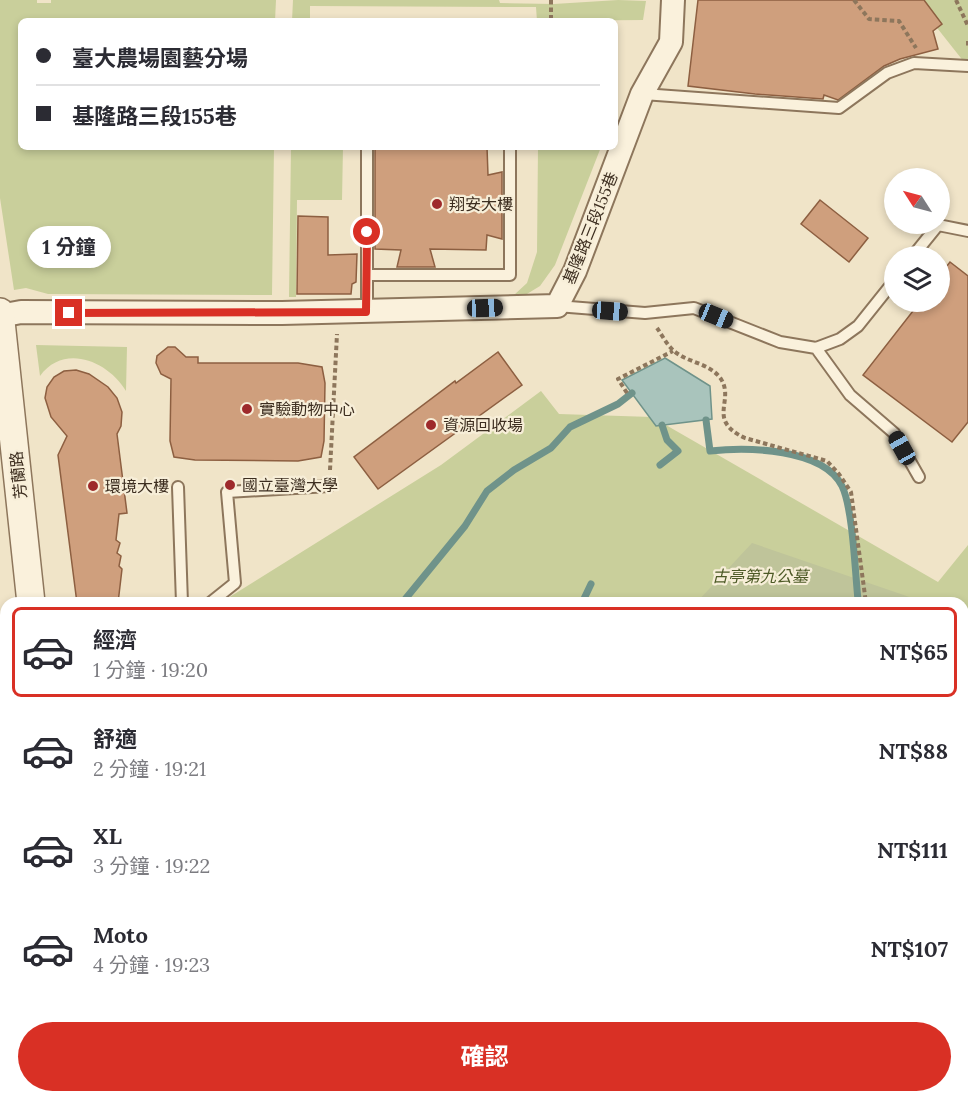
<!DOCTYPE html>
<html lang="zh-TW">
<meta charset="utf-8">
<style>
:root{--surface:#fff;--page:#f2f2f3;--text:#2b2b33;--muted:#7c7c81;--line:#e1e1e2;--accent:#d93025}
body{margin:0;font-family:Lora,"Noto Sans TC",serif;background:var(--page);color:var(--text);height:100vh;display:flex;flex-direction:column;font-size:22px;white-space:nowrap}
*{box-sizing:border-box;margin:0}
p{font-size:20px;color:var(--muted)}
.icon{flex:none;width:33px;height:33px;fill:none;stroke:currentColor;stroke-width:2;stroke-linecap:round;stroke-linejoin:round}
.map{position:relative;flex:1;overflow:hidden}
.side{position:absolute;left:0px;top:597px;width:969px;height:506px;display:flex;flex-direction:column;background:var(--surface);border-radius:18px 18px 0 0;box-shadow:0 3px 9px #0003}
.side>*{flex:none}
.hud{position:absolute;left:18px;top:18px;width:600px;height:132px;border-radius:9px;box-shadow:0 3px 9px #0003;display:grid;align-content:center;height:132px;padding:0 18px;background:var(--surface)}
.needle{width:39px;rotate:306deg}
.tools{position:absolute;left:884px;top:168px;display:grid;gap:12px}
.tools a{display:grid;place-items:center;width:66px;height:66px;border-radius:50%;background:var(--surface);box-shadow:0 3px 9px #0003;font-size:30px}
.end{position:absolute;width:27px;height:27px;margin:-14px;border:8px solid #d93025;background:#fff;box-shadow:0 0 0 3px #fff}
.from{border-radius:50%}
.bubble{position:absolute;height:42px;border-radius:21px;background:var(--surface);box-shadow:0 3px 9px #0003;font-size:20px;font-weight:700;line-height:42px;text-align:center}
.car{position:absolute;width:18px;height:36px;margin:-18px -9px;border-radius:8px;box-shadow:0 0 4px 2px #0007;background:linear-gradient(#222 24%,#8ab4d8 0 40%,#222 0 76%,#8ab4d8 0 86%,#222 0)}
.hud b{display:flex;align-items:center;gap:21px;height:57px;font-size:22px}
.hud b+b{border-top:2px solid var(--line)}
.hud i{width:15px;height:15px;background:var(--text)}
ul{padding:10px 0 0;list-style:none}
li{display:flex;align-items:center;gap:18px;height:90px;margin:0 12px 9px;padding:0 6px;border:3px solid transparent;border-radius:9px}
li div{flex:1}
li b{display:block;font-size:22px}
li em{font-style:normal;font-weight:700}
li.on{border-color:var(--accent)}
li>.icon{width:54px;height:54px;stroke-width:1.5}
.button{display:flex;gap:12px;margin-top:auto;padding:12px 18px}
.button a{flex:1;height:69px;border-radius:36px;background:var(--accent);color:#fff;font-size:24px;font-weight:700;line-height:69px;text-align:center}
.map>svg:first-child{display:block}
</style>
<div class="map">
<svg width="968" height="1102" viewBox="0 0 968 1102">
<rect width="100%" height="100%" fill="#f0e4c8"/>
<path fill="#c9cf9b" d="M 0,0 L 37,0 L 37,3 L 51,3 L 51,0 L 276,0 L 275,21 L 21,21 L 21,147 L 274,147 L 272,295 L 48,294 L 26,288 L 14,290 L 0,198 Z
M 293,0 L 499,0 L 500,3 L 554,4 L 618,0 L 646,1 L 643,20 L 537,21 L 536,7 L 310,6 L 310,21 L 292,21 Z
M 915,0 L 968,0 L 968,67 Z
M 291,147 L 343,147 L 342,200 L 297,200 L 296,297 L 289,297 Z
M 538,147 L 601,147 L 555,265 L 540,286 L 522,297 L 514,295 L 527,283 L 537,252 Z
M 36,345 L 127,347 L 126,391 C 108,361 64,343 40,376 Z
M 541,391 L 559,414 L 652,417 L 938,582 L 968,545 L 968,1102 L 179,1102 L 176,1097 L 963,1096 L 963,603 L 220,603 L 441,465 Z"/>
<path fill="#bfc49a" d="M 752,543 L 927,603 L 696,603 Z
M 963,615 L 968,617 L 968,731 L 963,732 Z
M 968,890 L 968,1102 L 745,1102 L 751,1096 L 963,1096 L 963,895 Z"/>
<path fill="#a9c4bc" stroke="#6f938a" stroke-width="1.5" d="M 665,358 L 710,386 L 712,419 L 656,426 L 622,380 Z"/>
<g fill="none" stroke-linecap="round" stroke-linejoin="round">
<path stroke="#6f938a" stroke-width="7" d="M 706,420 L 710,451 C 747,447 823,448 842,486 C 853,509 855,572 858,600 L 855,603
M 660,465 L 678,451 L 667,440 L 662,425
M 402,603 L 465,526 L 487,491 L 514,470 L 551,448 L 570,427 L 618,404 L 632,393
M 582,603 L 591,584
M 963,728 L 968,733"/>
</g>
<path fill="#cf9f7d" stroke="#8d5f41" stroke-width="1.5" d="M 698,0 L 924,0 L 942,24 L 933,31 L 938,49 L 900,59 L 884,66 L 838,100 L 824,95 L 823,99 L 755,94 L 688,86 Z
M 375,147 L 487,147 L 488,175 L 502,172 L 502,239 L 487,235 L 486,250 L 430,249 L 435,267 L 397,267 L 401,250 L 375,249 Z
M 820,200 L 868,238 L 849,262 L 801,224 Z
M 298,216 L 328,217 L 328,255 L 357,254 L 356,282 L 352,284 L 351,294 L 297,294 Z
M 950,262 L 968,276 L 968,422 L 952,442 L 863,375 L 920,302 L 939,302 L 939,276 Z
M 168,347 L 175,347 L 186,357 L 198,357 L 198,363 L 298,363 L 322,367 L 325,383 L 324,441 L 321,457 L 298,461 L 195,460 L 174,457 L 170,441 L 171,379 L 161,374 L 156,363 L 157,356 Z
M 498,352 L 522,385 L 378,489 L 354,457 L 455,381 L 456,383 Z
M 76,370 L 89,374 L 108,387 L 117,398 L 122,412 L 121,426 L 117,434 L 127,513 L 119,514 L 116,540 L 120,543 L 117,553 L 121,556 L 119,566 L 122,569 L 118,603 L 77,603 L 58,455 L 67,436 L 51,417 L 45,398 L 47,387 L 54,377 L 64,371 Z"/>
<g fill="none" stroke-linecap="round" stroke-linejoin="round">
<defs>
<path id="service" d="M 643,94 L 839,108 L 887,73 L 914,63 L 968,66
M 913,256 L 938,225 L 968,231
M 367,275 L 510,275 L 510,147
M 557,306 L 645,313 L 694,308 L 780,342 L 816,348 L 840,339 L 858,326 L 894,281
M 367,312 L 367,147
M 816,348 L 850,395 L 894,433 L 919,477
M 178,487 L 182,603
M 210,603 L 235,583 L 227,492 L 329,486
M 57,1102 L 57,1096"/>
<path id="minor" d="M 0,316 L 21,312 L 282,313 L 557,306 L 575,271 L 642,94 L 671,42 L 673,0"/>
<path id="tertiary" d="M 0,312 L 31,603
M 0,755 L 6,755"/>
</defs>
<use href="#service" stroke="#8d765c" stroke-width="14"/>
<use href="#minor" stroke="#8d765c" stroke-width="26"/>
<use href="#tertiary" stroke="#8d765c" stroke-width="30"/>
<path stroke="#8d765c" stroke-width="4" stroke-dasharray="4.5 3" stroke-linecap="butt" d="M 551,0 L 551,21
M 854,0 L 869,19 L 899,21 L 916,48
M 956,0 L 968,26
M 968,41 L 968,47
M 657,328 C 662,335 667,345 674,351 C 688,363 710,363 721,379 C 735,401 706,420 745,438 L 827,461 L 839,474 L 851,492 L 866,603
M 627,393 L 618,379 L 673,351
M 330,470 L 337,334
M 963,667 L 968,670"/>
<use href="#service" stroke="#faf1dc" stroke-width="10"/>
<use href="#minor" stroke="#faf1dc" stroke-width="22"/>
<use href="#tertiary" stroke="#faf1dc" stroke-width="27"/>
</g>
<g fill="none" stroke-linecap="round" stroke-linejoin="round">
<path stroke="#d93025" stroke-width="8" d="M 69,313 L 366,312 L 367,232"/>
</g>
<g fill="#9e2a2b" stroke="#f7eed8" stroke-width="2">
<circle cx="437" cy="204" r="6"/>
<circle cx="247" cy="409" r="6"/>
<circle cx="431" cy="425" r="6"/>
<circle cx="230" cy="485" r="6"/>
<circle cx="93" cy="486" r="6"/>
</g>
<g text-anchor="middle" stroke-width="4.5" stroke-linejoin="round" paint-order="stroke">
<g font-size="16" fill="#3d2e20" stroke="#f7eed8" text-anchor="start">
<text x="449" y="210">翔安大樓</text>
<text x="259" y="415">實驗動物中心</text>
<text x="443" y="431">資源回收場</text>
<text x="242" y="491">國立臺灣大學</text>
<text x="105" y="492">環境大樓</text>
</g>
<g font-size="16" fill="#3d2e20" stroke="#f7eed8">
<text transform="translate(590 228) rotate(-68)" y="6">基隆路三段155巷</text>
<text transform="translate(18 475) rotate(-96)" y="6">芳蘭路</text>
</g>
<g font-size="16" font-style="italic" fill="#4d5a26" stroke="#f7eed8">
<text x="760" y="582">古亭第九公墓</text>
</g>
</g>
</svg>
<div class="tools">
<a><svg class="needle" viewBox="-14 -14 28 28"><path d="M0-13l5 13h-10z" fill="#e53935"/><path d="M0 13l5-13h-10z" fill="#7c7c81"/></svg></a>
<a><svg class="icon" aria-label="layers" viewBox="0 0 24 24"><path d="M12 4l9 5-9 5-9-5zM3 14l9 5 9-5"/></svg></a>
</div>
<i class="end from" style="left:367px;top:232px"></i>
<i class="end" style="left:69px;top:313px"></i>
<div class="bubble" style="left:27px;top:226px;width:84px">1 分鐘</div>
<i class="car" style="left:485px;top:308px;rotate:88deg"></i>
<i class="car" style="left:610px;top:311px;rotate:94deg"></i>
<i class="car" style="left:716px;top:316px;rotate:112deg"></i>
<i class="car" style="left:902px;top:448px;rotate:331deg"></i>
<div class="hud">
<b><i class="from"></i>臺大農場園藝分場</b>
<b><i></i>基隆路三段155巷</b>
</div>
<section class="side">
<ul>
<li class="on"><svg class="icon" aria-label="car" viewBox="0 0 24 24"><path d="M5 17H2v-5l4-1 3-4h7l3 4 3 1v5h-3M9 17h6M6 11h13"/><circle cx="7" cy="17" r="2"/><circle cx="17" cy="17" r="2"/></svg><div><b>經濟</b><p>1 分鐘 · 19:20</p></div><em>NT$65</em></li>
<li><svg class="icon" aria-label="car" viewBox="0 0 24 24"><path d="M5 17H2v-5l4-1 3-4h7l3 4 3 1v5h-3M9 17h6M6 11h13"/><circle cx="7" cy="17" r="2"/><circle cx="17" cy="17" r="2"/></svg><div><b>舒適</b><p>2 分鐘 · 19:21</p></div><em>NT$88</em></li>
<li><svg class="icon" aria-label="car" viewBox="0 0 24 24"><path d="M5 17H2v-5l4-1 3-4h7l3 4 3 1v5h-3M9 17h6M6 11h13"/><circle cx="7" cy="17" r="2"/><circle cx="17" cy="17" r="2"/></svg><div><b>XL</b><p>3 分鐘 · 19:22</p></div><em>NT$111</em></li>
<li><svg class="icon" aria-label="car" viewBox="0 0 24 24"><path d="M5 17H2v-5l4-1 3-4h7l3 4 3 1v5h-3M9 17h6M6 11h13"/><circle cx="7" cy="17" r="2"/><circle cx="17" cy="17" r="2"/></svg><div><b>Moto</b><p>4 分鐘 · 19:23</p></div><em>NT$107</em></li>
</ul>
<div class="button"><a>確認</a></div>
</section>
</div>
